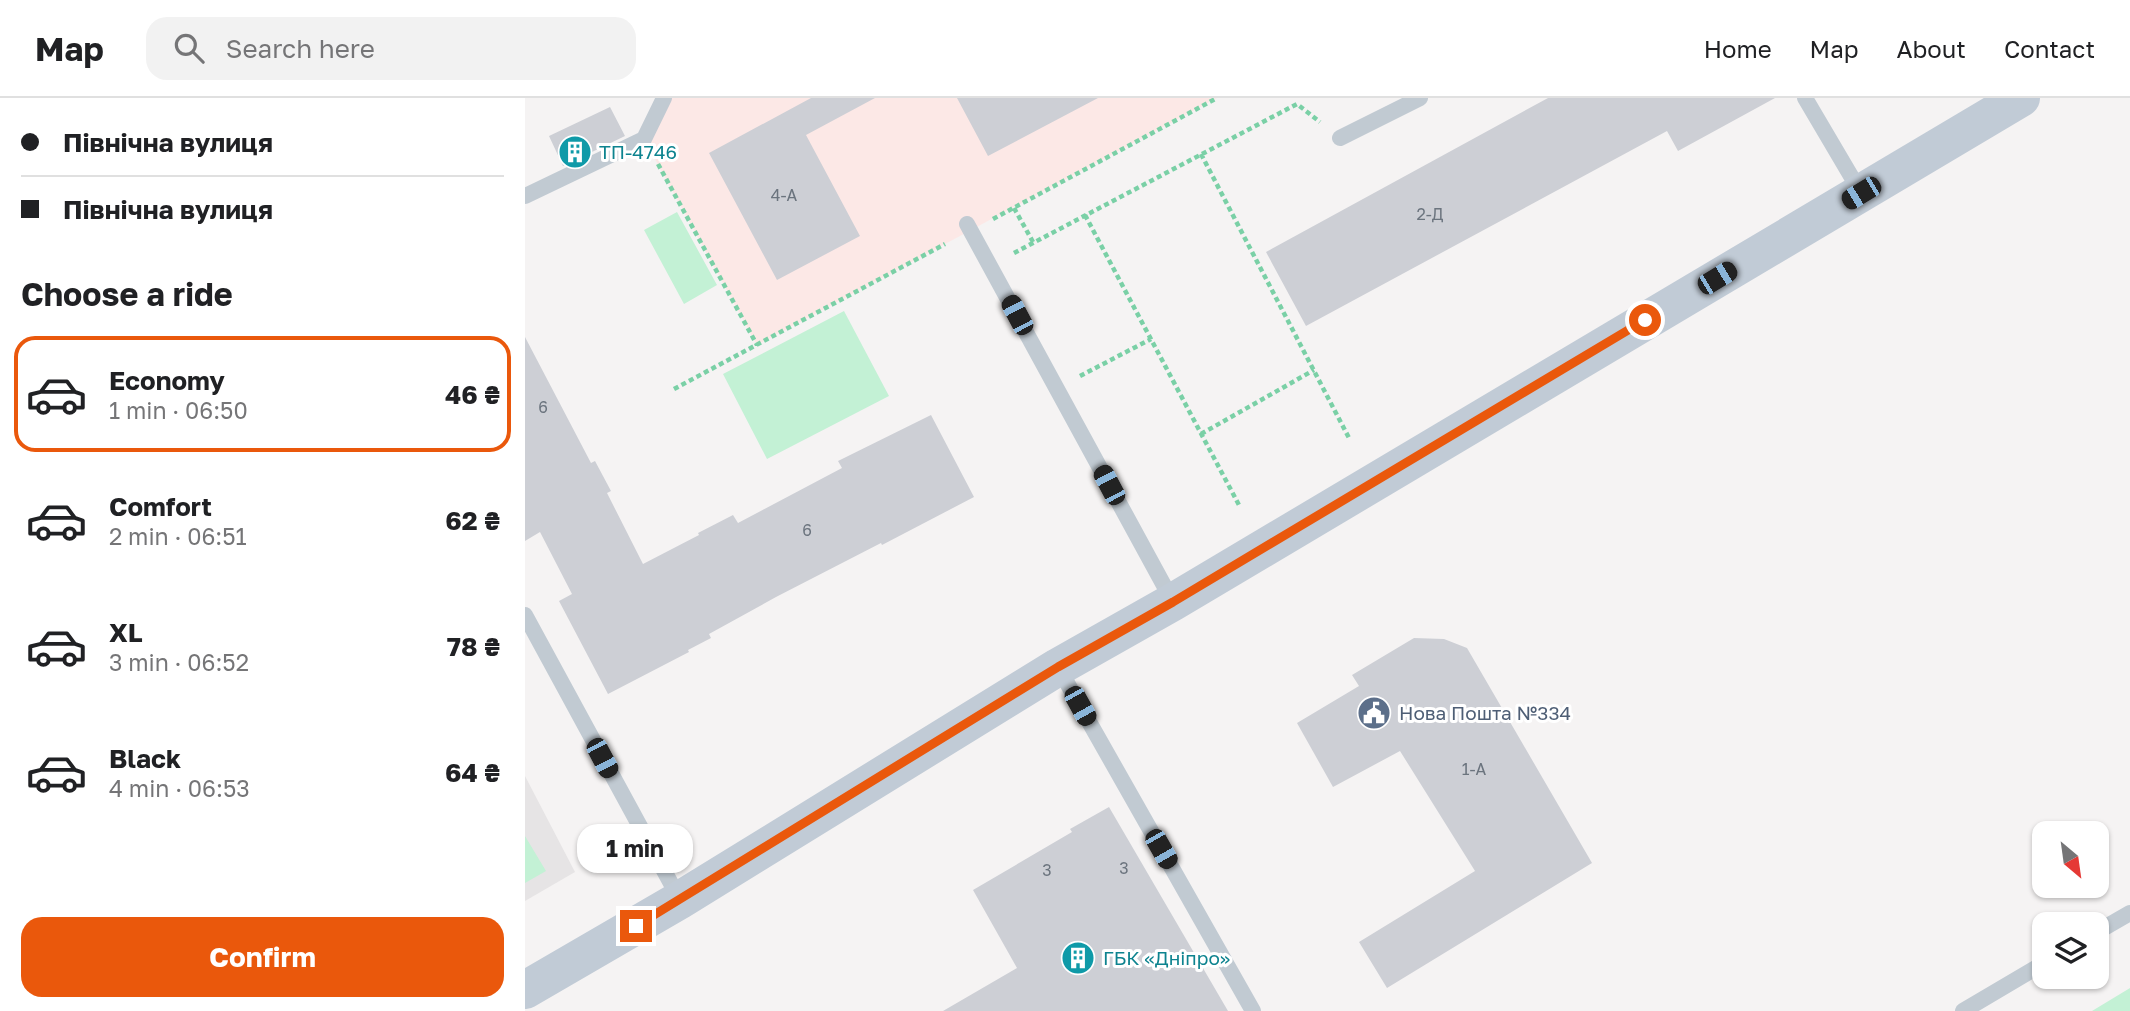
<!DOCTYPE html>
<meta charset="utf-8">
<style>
:root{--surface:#fff;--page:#f2f2f2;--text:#202124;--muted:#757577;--line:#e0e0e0;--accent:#ea580c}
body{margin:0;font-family:"Golos Text",sans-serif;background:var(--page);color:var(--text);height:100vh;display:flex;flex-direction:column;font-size:26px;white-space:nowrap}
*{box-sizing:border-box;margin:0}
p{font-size:23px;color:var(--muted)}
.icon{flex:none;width:38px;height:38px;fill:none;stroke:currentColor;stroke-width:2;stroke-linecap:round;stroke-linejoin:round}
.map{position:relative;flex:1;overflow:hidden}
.side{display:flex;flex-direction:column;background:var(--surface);width:525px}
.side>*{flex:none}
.banner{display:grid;align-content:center;height:154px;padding:0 21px;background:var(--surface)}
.needle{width:46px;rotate:151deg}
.buttons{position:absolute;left:1507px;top:723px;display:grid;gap:14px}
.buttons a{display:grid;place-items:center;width:77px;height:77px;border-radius:14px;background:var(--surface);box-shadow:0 2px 5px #0004;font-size:35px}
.end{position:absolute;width:32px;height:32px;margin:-16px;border:9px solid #ea580c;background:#fff;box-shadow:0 0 0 4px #fff}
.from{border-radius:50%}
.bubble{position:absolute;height:49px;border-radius:21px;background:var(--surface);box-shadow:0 2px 5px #0004;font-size:23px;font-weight:700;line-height:49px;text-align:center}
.car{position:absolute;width:21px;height:42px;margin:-21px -10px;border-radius:9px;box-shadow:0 0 5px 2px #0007;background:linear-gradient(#222 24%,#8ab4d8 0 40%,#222 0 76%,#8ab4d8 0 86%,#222 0)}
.banner b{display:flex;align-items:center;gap:24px;height:66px;font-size:26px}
.banner b+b{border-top:2px solid var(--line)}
.banner i{width:18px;height:18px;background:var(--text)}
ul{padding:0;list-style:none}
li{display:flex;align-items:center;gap:21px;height:116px;margin:0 14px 10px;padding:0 7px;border:4px solid transparent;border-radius:21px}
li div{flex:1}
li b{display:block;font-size:26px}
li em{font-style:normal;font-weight:700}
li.selected{border-color:var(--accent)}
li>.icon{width:63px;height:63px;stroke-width:1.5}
h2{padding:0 21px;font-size:32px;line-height:84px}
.action{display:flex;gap:14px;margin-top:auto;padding:14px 21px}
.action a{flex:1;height:80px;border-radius:21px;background:var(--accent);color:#fff;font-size:28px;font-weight:700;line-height:80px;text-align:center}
header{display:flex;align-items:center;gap:42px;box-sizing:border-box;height:98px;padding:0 35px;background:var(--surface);border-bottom:2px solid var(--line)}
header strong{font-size:33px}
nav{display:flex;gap:38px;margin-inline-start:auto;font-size:24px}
.search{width:490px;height:63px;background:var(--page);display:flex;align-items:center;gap:18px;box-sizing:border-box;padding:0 24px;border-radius:21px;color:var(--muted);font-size:26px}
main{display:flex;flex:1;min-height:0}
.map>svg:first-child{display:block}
</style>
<header>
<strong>Map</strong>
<div class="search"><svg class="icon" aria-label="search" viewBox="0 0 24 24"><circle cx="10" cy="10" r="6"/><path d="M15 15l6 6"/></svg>Search here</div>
<nav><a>Home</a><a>Map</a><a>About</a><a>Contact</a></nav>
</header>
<main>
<section class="side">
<div class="banner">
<b><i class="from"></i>Північна вулиця</b>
<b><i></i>Північна вулиця</b>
</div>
<h2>Choose a ride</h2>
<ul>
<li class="selected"><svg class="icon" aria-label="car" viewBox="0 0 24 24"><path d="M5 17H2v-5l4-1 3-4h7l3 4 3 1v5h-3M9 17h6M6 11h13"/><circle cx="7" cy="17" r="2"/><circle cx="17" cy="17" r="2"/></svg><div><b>Economy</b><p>1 min · 06:50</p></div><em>46 ₴</em></li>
<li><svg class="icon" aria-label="car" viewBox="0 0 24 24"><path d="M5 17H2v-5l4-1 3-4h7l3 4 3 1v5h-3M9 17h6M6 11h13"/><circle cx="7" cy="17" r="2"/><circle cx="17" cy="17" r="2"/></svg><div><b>Comfort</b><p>2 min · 06:51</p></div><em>62 ₴</em></li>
<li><svg class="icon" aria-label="car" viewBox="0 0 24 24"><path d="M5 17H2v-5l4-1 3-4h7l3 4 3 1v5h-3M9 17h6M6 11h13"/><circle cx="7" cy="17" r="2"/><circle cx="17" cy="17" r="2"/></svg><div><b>XL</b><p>3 min · 06:52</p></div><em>78 ₴</em></li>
<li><svg class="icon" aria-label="car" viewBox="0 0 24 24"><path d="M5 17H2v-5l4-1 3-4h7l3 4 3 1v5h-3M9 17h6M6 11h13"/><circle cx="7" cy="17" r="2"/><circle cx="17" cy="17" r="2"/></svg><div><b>Black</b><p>4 min · 06:53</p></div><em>64 ₴</em></li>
</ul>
<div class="action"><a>Confirm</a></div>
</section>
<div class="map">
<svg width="1605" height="913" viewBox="0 0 1605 913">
<rect width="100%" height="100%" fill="#f5f3f3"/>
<path fill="#e6e4e5" d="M 0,678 L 50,774 L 0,803 Z"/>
<path fill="#fce8e6" d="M 139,0 L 692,0 L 232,247 L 119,41 Z"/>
<path fill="#c3f1d5" d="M 152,114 L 192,187 L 159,206 L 119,132 Z
M 319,213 L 364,298 L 242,361 L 198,276 Z
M 0,738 L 21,773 L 0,785 Z
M 1605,890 L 1605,913 L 1567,913 Z"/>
<path fill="#cdcfd5" d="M 286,0 L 350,0 L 281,37 L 335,138 L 252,182 L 184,55 Z
M 432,0 L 573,0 L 463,58 Z
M 1023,0 L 1250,0 L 1153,53 L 1142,33 L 781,228 L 741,154 Z
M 85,9 L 100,38 L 38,68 L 24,38 Z
M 0,239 L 66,365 L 70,363 L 86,393 L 82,395 L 118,466 L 174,437 L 173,435 L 208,417 L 213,425 L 317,370 L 313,363 L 406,317 L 449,399 L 357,447 L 356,445 L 251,499 L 184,536 L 186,540 L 163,552 L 164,554 L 83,596 L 34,503 L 47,496 L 15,434 L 0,443 Z
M 889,540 L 919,541 L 942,550 L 1067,765 L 862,890 L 834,844 L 950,773 L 875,653 L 808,689 L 772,625 L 834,588 L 827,577 Z
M 584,709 L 703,913 L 418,913 L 492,870 L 448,792 L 547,734 L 545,731 Z"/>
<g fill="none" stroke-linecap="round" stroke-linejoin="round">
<path stroke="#7ad0a6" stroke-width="4.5" stroke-dasharray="5 3.5" stroke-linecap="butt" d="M 676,56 L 824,340
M 133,66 L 232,247
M 489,110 L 508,144
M 560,117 L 714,407
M 468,121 L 692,0
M 489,155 L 772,6 L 795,24
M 555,278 L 626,241
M 149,291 L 420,146
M 676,336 L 789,272"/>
<path stroke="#c1cad2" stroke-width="16" d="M 1280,0 L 1336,95
M 815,40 L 895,0
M 0,98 L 119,41 L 139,0
M 442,126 L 648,504
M 0,517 L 155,802
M 533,569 L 728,913
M 1572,834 L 1605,815
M 1438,913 L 1519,865"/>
<path stroke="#c1cbd6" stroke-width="38" d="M 0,892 L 155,802 L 533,569 L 648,504 L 1496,0"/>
</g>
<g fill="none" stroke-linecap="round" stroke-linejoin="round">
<path stroke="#ea580c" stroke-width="9" d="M 111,828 L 533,569 L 648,504 L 1120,222"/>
</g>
<defs>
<symbol id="building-disc" viewBox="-11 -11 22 22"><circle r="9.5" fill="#0f9aa8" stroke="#fff"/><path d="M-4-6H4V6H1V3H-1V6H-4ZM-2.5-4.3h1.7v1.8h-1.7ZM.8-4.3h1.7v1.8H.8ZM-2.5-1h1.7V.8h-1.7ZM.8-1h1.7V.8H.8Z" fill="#fff"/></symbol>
<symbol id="civic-disc" viewBox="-11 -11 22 22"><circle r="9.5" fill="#5c6f8a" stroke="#fff"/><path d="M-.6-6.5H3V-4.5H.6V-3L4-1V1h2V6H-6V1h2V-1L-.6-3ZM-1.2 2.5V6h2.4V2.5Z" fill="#fff"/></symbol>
</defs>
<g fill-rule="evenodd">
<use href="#building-disc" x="31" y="35" width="38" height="38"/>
<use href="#civic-disc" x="830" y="596" width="38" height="38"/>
<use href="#building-disc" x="534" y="841" width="38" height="38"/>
</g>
<g text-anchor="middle" stroke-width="6" stroke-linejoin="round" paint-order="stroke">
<g font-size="16" fill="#6b747e">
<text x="259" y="103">4-А</text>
<text x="905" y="122">2-Д</text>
<text x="18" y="315">6</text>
<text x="282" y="438">6</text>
<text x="949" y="677">1-А</text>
<text x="599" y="776">3</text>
<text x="522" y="778">3</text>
</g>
<g font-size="19" fill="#0d838f" stroke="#fff" text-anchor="start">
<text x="74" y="61">ТП-4746</text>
<text x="578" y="867">ГБК «Дніпро»</text>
</g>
<g font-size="19" fill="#4e5e75" stroke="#fff" text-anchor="start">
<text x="874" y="622">Нова Пошта №334</text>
</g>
</g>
</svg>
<div class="buttons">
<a><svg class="needle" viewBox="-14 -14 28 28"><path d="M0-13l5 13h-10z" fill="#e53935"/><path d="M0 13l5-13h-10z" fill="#757577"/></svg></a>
<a><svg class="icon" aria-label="layers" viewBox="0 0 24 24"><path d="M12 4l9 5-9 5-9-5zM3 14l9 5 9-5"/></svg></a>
</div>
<i class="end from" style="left:1120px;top:222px"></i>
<i class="end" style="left:111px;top:828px"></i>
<div class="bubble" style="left:52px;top:726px;width:116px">1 min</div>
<i class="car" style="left:1336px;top:95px;rotate:239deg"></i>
<i class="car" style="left:1192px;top:180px;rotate:59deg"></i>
<i class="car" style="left:492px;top:217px;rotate:332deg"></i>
<i class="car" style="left:584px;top:387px;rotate:332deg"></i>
<i class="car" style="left:555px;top:608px;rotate:151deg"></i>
<i class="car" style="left:77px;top:660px;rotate:152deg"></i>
<i class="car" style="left:636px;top:751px;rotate:150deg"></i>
</div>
</main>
